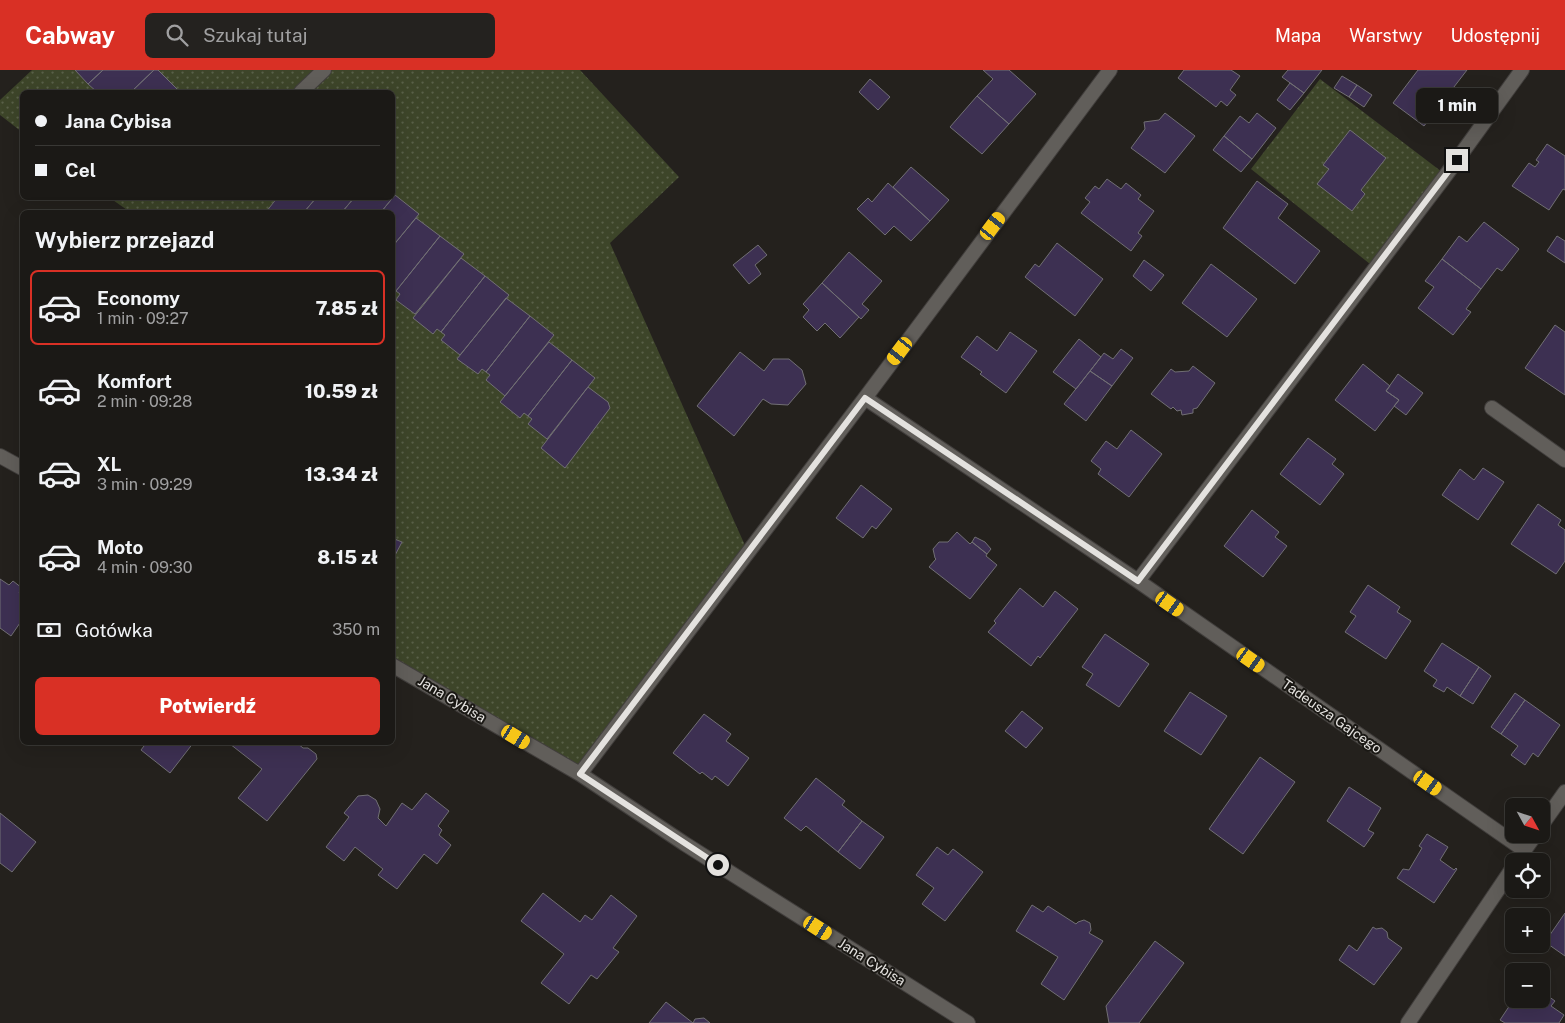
<!DOCTYPE html>
<html lang="pl">
<meta charset="utf-8">
<style>
:root{--surface:#1b1916;--page:#24221f;--text:#f1f3f6;--muted:#a0a0a1;--line:#393835;--accent:#d93025}
body{margin:0;font-family:"Public Sans",sans-serif;background:var(--page);color:var(--text);height:100vh;display:flex;flex-direction:column;font-size:19px;white-space:nowrap}
*{box-sizing:border-box;margin:0}
p{font-size:16px;color:var(--muted)}
.icon{flex:none;width:28px;height:28px;fill:none;stroke:currentColor;stroke-width:2;stroke-linecap:round;stroke-linejoin:round}
.map{position:relative;flex:1;overflow:hidden}
.side{position:absolute;left:20px;top:140px;width:375px;height:535px;display:flex;flex-direction:column;background:var(--surface);border-radius:8px;box-shadow:0 5px 20px #0002,0 0 0 1px var(--line)}
.side>*{flex:none}
.banner{position:absolute;left:20px;top:20px;width:375px;height:110px;border-radius:8px;box-shadow:0 5px 20px #0002,0 0 0 1px var(--line);display:grid;align-content:center;height:110px;padding:0 15px;background:var(--surface)}
.needle{width:32px;rotate:130deg}
.controls{position:absolute;left:1505px;top:728px;display:grid;gap:10px}
.controls a{display:grid;place-items:center;width:45px;height:45px;border-radius:8px;background:var(--surface);box-shadow:0 5px 20px #0002,0 0 0 1px var(--line);font-size:25px}
.end{position:absolute;width:22px;height:22px;margin:-11px;border:6px solid #e4e2df;background:#111;box-shadow:0 0 0 2px #111}
.from{border-radius:50%}
.bubble{position:absolute;height:35px;border-radius:8px;background:var(--surface);box-shadow:0 5px 20px #0002,0 0 0 1px var(--line);font-size:16px;font-weight:800;line-height:35px;text-align:center}
.car{position:absolute;width:15px;height:30px;margin:-15px -8px;border-radius:6px;box-shadow:0 0 4px 1px #0007;background:linear-gradient(#f5c518 24%,#345 0 40%,#f5c518 0 76%,#345 0 86%,#f5c518 0)}
.banner b{display:flex;align-items:center;gap:18px;height:48px;font-size:19px}
.banner b+b{border-top:1px solid var(--line)}
.banner i{width:12px;height:12px;background:var(--text)}
ul{padding:0;list-style:none}
li{display:flex;align-items:center;gap:15px;height:75px;margin:0 10px 8px;padding:0 5px;border:2px solid transparent;border-radius:8px}
li div{flex:1}
li b{display:block;font-size:19px}
li em{font-style:normal;font-weight:800}
li.on{border-color:var(--accent)}
li>.icon{width:45px;height:45px;stroke-width:1.5}
h2{padding:0 15px;font-size:22px;line-height:60px}
.pay{display:flex;align-items:center;gap:12px;height:55px;padding:0 15px;font-size:19px}
.pay p{margin-inline-start:auto}
.button{display:flex;gap:10px;margin-top:auto;padding:10px 15px}
.button a{flex:1;height:58px;border-radius:8px;background:var(--accent);color:#fff;font-size:20px;font-weight:800;line-height:58px;text-align:center}
header{display:flex;align-items:center;gap:30px;box-sizing:border-box;height:70px;padding:0 25px;background:var(--accent);color:#fff}
header strong{font-size:24px}
nav{display:flex;gap:28px;margin-inline-start:auto;font-size:18px}
.search{width:350px;height:45px;background:var(--page);display:flex;align-items:center;gap:12px;box-sizing:border-box;padding:0 18px;border-radius:8px;color:var(--muted);font-size:19px}
.map>svg:first-child{display:block}
</style>
<header>
<strong>Cabway</strong>
<div class="search"><svg class="icon" aria-label="search" viewBox="0 0 24 24"><circle cx="10" cy="10" r="6"/><path d="M15 15l6 6"/></svg>Szukaj tutaj</div>
<nav><a>Mapa</a><a>Warstwy</a><a>Udostępnij</a></nav>
</header>
<div class="map">
<svg width="1565" height="953" viewBox="0 0 1565 953">
<defs>
<pattern id="grass-dots" width="8" height="8" patternUnits="userSpaceOnUse" patternTransform="scale(1.25)"><rect width="8" height="8" fill="#3d4529"/><path d="M2 2h.1M6 6h.1" fill="none" stroke="#596048" stroke-width="1.8" stroke-linecap="round"/></pattern>
</defs>
<rect width="100%" height="100%" fill="#24211d"/>
<path fill="url(#grass-dots)" d="M 32,0 L 580,0 L 679,107 L 610,173 L 739,462 L 748,482 L 580,704 L 393,595 L 392,142 L 130,142 L 110,128 L 392,128 L 392,22 L 22,22 L 22,62 L 0,45 L 0,30 Z
M 1320,9 L 1446,105 L 1375,198 L 1251,99 Z"/>
<path fill="#3d3052" stroke="#716f74" d="M 75,0 L 103,0 L 88,14 Z
M 103,0 L 154,0 L 131,22 L 97,22 L 88,14 Z
M 154,0 L 158,0 L 180,22 L 131,22 Z
M 983,0 L 1009,0 L 1036,24 L 1009,54 L 977,26 L 993,9 Z
M 1184,0 L 1231,0 L 1240,6 L 1230,20 L 1236,25 L 1227,36 L 1221,31 L 1216,37 L 1178,8 Z
M 1288,0 L 1322,0 L 1304,23 L 1282,7 Z
M 1418,0 L 1467,0 L 1424,56 L 1393,33 Z
M 1342,6 L 1357,15 L 1349,27 L 1334,18 Z
M 870,9 L 890,27 L 878,40 L 859,22 Z
M 1290,13 L 1304,23 L 1290,40 L 1277,30 Z
M 1357,15 L 1372,25 L 1364,37 L 1349,27 Z
M 977,26 L 1009,54 L 982,84 L 950,57 Z
M 1165,43 L 1195,66 L 1165,103 L 1131,78 L 1145,59 L 1144,52 L 1159,50 Z
M 1257,43 L 1276,58 L 1252,89 L 1224,66 L 1240,46 L 1249,53 Z
M 1350,60 L 1386,88 L 1361,120 L 1365,124 L 1352,141 L 1317,114 L 1329,99 L 1323,95 Z
M 1224,66 L 1252,89 L 1241,102 L 1213,80 Z
M 1547,74 L 1565,86 L 1565,120 L 1563,119 L 1549,140 L 1512,116 L 1529,93 L 1535,97 L 1539,92 L 1536,90 Z
M 911,97 L 949,130 L 930,151 L 893,117 Z
M 1107,109 L 1121,119 L 1126,113 L 1141,125 L 1138,129 L 1154,141 L 1138,163 L 1142,166 L 1131,181 L 1081,143 L 1090,132 L 1085,128 L 1095,116 L 1099,119 Z
M 1257,111 L 1288,134 L 1278,148 L 1320,181 L 1295,214 L 1223,158 Z
M 888,113 L 930,151 L 911,171 L 894,156 L 885,165 L 857,139 L 868,128 L 872,132 Z
M 392,123 L 395,125 L 381,142 L 342,142 L 354,128 L 392,128 Z
M 395,125 L 419,144 L 392,177 L 392,142 L 381,142 Z
M 277,128 L 316,128 L 304,142 L 266,142 Z
M 316,128 L 354,128 L 342,142 L 304,142 Z
M 416,148 L 440,166 L 396,221 L 392,218 L 392,177 Z
M 1484,152 L 1519,179 L 1502,201 L 1497,198 L 1481,219 L 1442,189 L 1459,166 L 1467,172 Z
M 440,166 L 464,184 L 415,244 L 396,230 L 400,224 L 396,221 Z
M 1557,166 L 1565,171 L 1565,193 L 1547,181 Z
M 1057,173 L 1103,209 L 1075,246 L 1025,207 L 1035,194 L 1039,197 Z
M 758,175 L 767,185 L 755,195 L 761,204 L 749,214 L 733,195 Z
M 849,182 L 882,211 L 862,234 L 869,240 L 861,249 L 822,213 Z
M 461,188 L 485,206 L 441,262 L 437,259 L 433,264 L 413,248 Z
M 1442,189 L 1481,219 L 1466,239 L 1471,242 L 1453,265 L 1418,238 L 1434,217 L 1425,211 Z
M 1144,190 L 1164,205 L 1151,221 L 1133,206 Z
M 1211,194 L 1257,229 L 1227,267 L 1182,233 Z
M 485,206 L 509,225 L 460,285 L 441,270 L 445,265 L 441,262 Z
M 822,213 L 859,247 L 840,268 L 825,253 L 817,261 L 803,247 L 809,240 L 803,234 Z
M 506,228 L 530,246 L 486,302 L 482,299 L 478,304 L 457,289 Z
M 530,246 L 554,265 L 505,326 L 486,310 L 490,305 L 486,302 Z
M 1555,255 L 1565,262 L 1565,325 L 1525,298 Z
M 1010,262 L 1037,281 L 1006,323 L 980,304 L 982,302 L 961,287 L 977,266 L 997,281 Z
M 1079,269 L 1101,287 L 1076,319 L 1053,302 Z
M 549,272 L 572,290 L 528,346 L 524,343 L 520,348 L 500,332 Z
M 1121,279 L 1133,288 L 1112,316 L 1090,301 L 1104,283 L 1113,289 Z
M 740,282 L 764,301 L 773,289 L 789,289 L 802,300 L 806,314 L 788,335 L 771,334 L 763,329 L 734,366 L 697,336 Z
M 572,290 L 595,308 L 547,369 L 528,354 L 532,349 L 528,346 Z
M 1363,294 L 1390,316 L 1386,321 L 1399,330 L 1375,361 L 1335,330 Z
M 1193,296 L 1215,313 L 1197,338 L 1193,339 L 1193,343 L 1182,345 L 1181,340 L 1177,341 L 1173,337 L 1171,339 L 1151,324 L 1171,299 L 1175,302 L 1189,301 Z
M 1090,301 L 1112,316 L 1086,351 L 1064,334 Z
M 1398,304 L 1423,323 L 1406,345 L 1394,336 L 1399,330 L 1386,321 Z
M 588,317 L 608,332 L 610,338 L 565,398 L 541,378 Z
M 1131,360 L 1162,384 L 1129,427 L 1098,404 L 1101,399 L 1091,391 L 1106,371 L 1117,379 Z
M 1308,368 L 1336,389 L 1332,394 L 1344,404 L 1320,435 L 1280,404 Z
M 1483,398 L 1504,412 L 1478,450 L 1442,425 L 1460,399 L 1474,410 Z
M 861,415 L 892,439 L 876,459 L 872,456 L 863,468 L 836,448 Z
M 1538,434 L 1561,450 L 1558,455 L 1565,460 L 1565,491 L 1556,504 L 1511,474 Z
M 1252,440 L 1279,462 L 1275,467 L 1287,476 L 1263,507 L 1224,476 Z
M 957,462 L 970,474 L 972,472 L 987,484 L 986,486 L 997,495 L 970,529 L 929,497 L 936,489 L 935,488 L 933,479 L 939,472 L 948,472 Z
M 975,467 L 985,472 L 991,479 L 987,484 L 972,472 Z
M 392,468 L 402,472 L 392,491 Z
M 0,509 L 9,515 L 13,511 L 22,518 L 19,523 L 22,525 L 22,550 L 11,566 L 0,558 Z
M 1368,515 L 1400,537 L 1397,542 L 1411,551 L 1386,589 L 1345,562 L 1356,546 L 1350,542 Z
M 1020,518 L 1043,537 L 1055,521 L 1078,539 L 1040,588 L 1038,586 L 1031,596 L 988,562 L 996,553 L 994,551 Z
M 1105,564 L 1149,594 L 1119,637 L 1086,615 L 1093,604 L 1082,597 Z
M 1442,573 L 1479,597 L 1460,626 L 1447,617 L 1444,622 L 1433,616 L 1437,610 L 1424,601 Z
M 1479,597 L 1491,606 L 1473,634 L 1460,626 Z
M 1190,622 L 1227,646 L 1201,685 L 1164,661 Z
M 1515,623 L 1525,630 L 1501,664 L 1491,657 Z
M 1525,630 L 1560,655 L 1538,687 L 1533,683 L 1525,695 L 1511,685 L 1518,676 L 1501,664 Z
M 1022,641 L 1043,658 L 1026,678 L 1005,661 Z
M 704,644 L 731,664 L 726,671 L 749,688 L 728,716 L 715,706 L 712,710 L 702,702 L 700,704 L 673,683 Z
M 147,672 L 194,672 L 170,703 L 141,680 Z
M 231,672 L 290,672 L 294,676 L 297,673 L 303,678 L 308,678 L 316,684 L 317,689 L 267,751 L 238,728 L 262,699 L 230,674 Z
M 1260,687 L 1295,712 L 1243,784 L 1209,759 Z
M 816,708 L 845,731 L 842,735 L 862,751 L 838,782 L 806,756 L 801,761 L 784,748 Z
M 1349,717 L 1381,738 L 1368,760 L 1374,763 L 1364,777 L 1327,751 Z
M 426,723 L 449,741 L 438,756 L 442,760 L 439,765 L 451,775 L 437,794 L 424,784 L 397,819 L 378,805 L 383,799 L 355,777 L 344,791 L 326,777 L 349,747 L 344,743 L 358,726 L 368,725 L 376,730 L 380,739 L 378,748 L 386,756 L 402,733 L 412,740 Z
M 0,743 L 36,772 L 12,802 L 0,793 Z
M 862,751 L 884,767 L 860,799 L 838,782 Z
M 1427,764 L 1448,777 L 1440,790 L 1454,800 L 1456,798 L 1457,799 L 1434,833 L 1397,808 L 1403,799 L 1409,800 L 1422,778 L 1419,776 Z
M 937,777 L 948,785 L 953,779 L 983,802 L 945,851 L 922,834 L 934,818 L 916,805 Z
M 543,823 L 580,852 L 585,845 L 592,850 L 611,825 L 637,846 L 613,878 L 619,882 L 597,909 L 591,905 L 569,934 L 541,913 L 564,884 L 521,851 Z
M 1032,835 L 1043,842 L 1048,836 L 1076,854 L 1078,852 L 1084,850 L 1090,853 L 1091,860 L 1089,863 L 1103,871 L 1064,930 L 1041,914 L 1058,887 L 1016,861 Z
M 1565,843 L 1565,886 L 1545,872 Z
M 1373,857 L 1376,859 L 1382,858 L 1387,862 L 1388,868 L 1402,878 L 1374,915 L 1339,890 L 1349,875 L 1357,881 Z
M 1155,871 L 1184,893 L 1139,953 L 1109,953 L 1106,936 Z
M 1541,921 L 1555,931 L 1551,936 L 1564,945 L 1559,953 L 1505,953 L 1500,950 L 1514,929 L 1541,929 Z
M 666,932 L 693,953 L 695,949 L 704,948 L 710,953 L 649,953 Z"/>
<g fill="none" stroke-linecap="round" stroke-linejoin="round">
<defs>
<path id="minor" d="M 301,22 L 324,0
M 865,328 L 1138,511 L 1524,780
M 1492,338 L 1565,390
M 0,386 L 22,398
M 1138,511 L 1446,105 L 1522,0
M 392,595 L 580,704 L 685,774 L 968,953
M 580,704 L 865,328 L 1110,0
M 1541,756 L 1565,722
M 1519,788 L 1536,764
M 1408,953 L 1514,796"/>
</defs>
<use href="#minor" stroke="#413e3c" stroke-width="16"/>
<use href="#minor" stroke="#615e5a" stroke-width="14"/>
</g>
<g fill="none" stroke-linecap="round" stroke-linejoin="round">
<path stroke="#e4e2df" stroke-width="6" d="M 718,795 L 580,704 L 865,328 L 1138,511 L 1457,90"/>
</g>
<g text-anchor="middle" stroke-width="4" stroke-linejoin="round" paint-order="stroke">
<g font-size="14" fill="#e4e2df" stroke="#1a1814">
<text transform="translate(452 629) rotate(31)" y="5">Jana Cybisa</text>
<text transform="translate(1332 646) rotate(35)" y="5">Tadeusza Gajcego</text>
<text transform="translate(872 892) rotate(32)" y="5">Jana Cybisa</text>
</g>
</g>
</svg>
<div class="controls">
<a><svg class="needle" viewBox="-14 -14 28 28"><path d="M0-13l5 13h-10z" fill="#e53935"/><path d="M0 13l5-13h-10z" fill="#a0a0a1"/></svg></a>
<a><svg class="icon" aria-label="locate" viewBox="0 0 24 24"><circle cx="12" cy="12" r="6"/><path d="M12 2v4M12 18v4M2 12h4M18 12h4"/></svg></a>
<a>+</a>
<a>−</a>
</div>
<i class="end from" style="left:718px;top:795px"></i>
<i class="end" style="left:1457px;top:90px"></i>
<div class="bubble" style="left:1416px;top:18px;width:82px">1 min</div>
<i class="car" style="left:993px;top:156px;rotate:37deg"></i>
<i class="car" style="left:900px;top:281px;rotate:217deg"></i>
<i class="car" style="left:1170px;top:534px;rotate:125deg"></i>
<i class="car" style="left:1251px;top:590px;rotate:125deg"></i>
<i class="car" style="left:516px;top:667px;rotate:121deg"></i>
<i class="car" style="left:1428px;top:713px;rotate:125deg"></i>
<i class="car" style="left:818px;top:858px;rotate:122deg"></i>
<div class="banner">
<b><i class="from"></i>Jana Cybisa</b>
<b><i></i>Cel</b>
</div>
<section class="side">
<h2>Wybierz przejazd</h2>
<ul>
<li class="on"><svg class="icon" aria-label="car" viewBox="0 0 24 24"><path d="M5 17H2v-5l4-1 3-4h7l3 4 3 1v5h-3M9 17h6M6 11h13"/><circle cx="7" cy="17" r="2"/><circle cx="17" cy="17" r="2"/></svg><div><b>Economy</b><p>1 min · 09:27</p></div><em>7.85 zł</em></li>
<li><svg class="icon" aria-label="car" viewBox="0 0 24 24"><path d="M5 17H2v-5l4-1 3-4h7l3 4 3 1v5h-3M9 17h6M6 11h13"/><circle cx="7" cy="17" r="2"/><circle cx="17" cy="17" r="2"/></svg><div><b>Komfort</b><p>2 min · 09:28</p></div><em>10.59 zł</em></li>
<li><svg class="icon" aria-label="car" viewBox="0 0 24 24"><path d="M5 17H2v-5l4-1 3-4h7l3 4 3 1v5h-3M9 17h6M6 11h13"/><circle cx="7" cy="17" r="2"/><circle cx="17" cy="17" r="2"/></svg><div><b>XL</b><p>3 min · 09:29</p></div><em>13.34 zł</em></li>
<li><svg class="icon" aria-label="car" viewBox="0 0 24 24"><path d="M5 17H2v-5l4-1 3-4h7l3 4 3 1v5h-3M9 17h6M6 11h13"/><circle cx="7" cy="17" r="2"/><circle cx="17" cy="17" r="2"/></svg><div><b>Moto</b><p>4 min · 09:30</p></div><em>8.15 zł</em></li>
</ul>
<div class="pay"><svg class="icon" aria-label="cash" viewBox="0 0 24 24"><path d="M3 7h18v10H3z"/><circle cx="12" cy="12" r="2"/></svg>Gotówka<p>350 m</p></div>
<div class="button"><a>Potwierdź</a></div>
</section>
</div>
